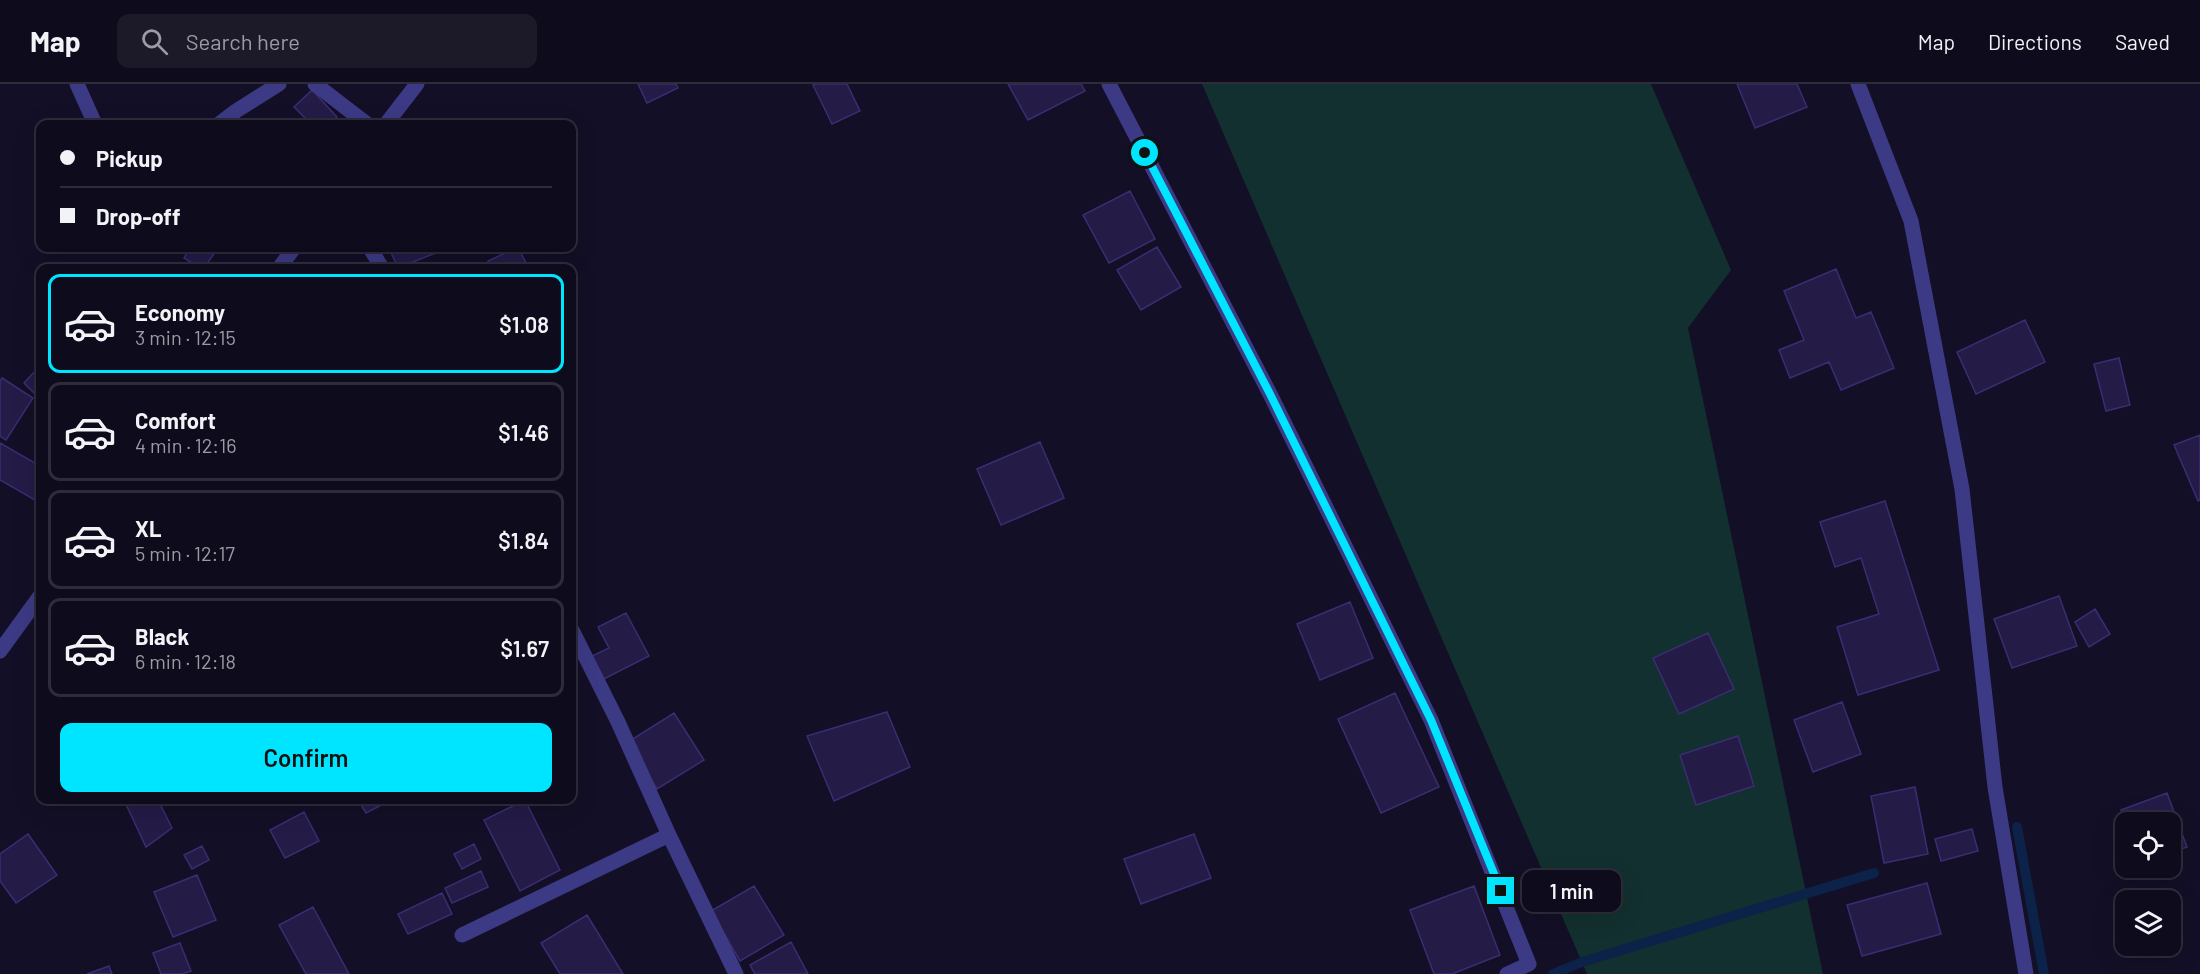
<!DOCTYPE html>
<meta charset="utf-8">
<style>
:root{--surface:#0e0b1c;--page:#1c1929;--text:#f1f3f6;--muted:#9b9ba3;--line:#2e2b3b;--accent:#00e5ff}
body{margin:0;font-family:Barlow,sans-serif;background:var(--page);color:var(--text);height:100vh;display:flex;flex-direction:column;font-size:22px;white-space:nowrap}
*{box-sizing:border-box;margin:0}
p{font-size:20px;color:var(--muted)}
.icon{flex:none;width:33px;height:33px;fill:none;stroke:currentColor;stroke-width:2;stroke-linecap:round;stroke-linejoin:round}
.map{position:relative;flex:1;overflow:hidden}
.side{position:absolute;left:36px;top:180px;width:540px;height:540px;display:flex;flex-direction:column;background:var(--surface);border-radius:12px;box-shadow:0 6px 24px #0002,0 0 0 2px var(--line)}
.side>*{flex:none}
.hud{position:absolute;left:36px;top:36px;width:540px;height:132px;border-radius:12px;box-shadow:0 6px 24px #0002,0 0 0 2px var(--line);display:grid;align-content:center;height:132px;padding:0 24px;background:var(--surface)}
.fabs{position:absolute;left:2115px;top:728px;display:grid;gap:12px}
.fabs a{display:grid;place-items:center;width:66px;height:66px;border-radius:12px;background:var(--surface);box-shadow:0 6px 24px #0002,0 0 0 2px var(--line);font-size:30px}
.end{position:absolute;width:27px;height:27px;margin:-14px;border:8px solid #00e5ff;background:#111;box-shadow:0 0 0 3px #111}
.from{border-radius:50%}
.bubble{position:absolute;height:42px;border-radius:12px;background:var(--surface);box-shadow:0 6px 24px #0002,0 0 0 2px var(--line);font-size:20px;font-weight:600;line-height:42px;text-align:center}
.hud b{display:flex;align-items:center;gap:21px;height:57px;font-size:22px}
.hud b+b{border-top:2px solid var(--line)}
.hud i{width:15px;height:15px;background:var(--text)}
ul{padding:10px 0 0;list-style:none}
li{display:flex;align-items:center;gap:18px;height:99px;margin:0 12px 9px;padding:0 12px;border:3px solid var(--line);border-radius:12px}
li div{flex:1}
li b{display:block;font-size:22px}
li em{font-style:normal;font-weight:600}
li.on{border-color:var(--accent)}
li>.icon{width:54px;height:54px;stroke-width:1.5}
.primary-button{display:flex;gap:12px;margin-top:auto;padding:12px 24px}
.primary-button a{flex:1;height:69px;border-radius:12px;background:var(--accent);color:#111;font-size:24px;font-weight:600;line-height:69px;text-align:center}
header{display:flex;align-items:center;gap:36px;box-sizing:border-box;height:84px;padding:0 30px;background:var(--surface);border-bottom:2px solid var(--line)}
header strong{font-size:28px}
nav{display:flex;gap:33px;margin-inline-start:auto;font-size:21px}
.search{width:420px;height:54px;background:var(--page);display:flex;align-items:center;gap:15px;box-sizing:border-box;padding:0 21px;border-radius:12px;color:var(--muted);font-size:22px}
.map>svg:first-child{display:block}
</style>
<header>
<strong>Map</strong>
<div class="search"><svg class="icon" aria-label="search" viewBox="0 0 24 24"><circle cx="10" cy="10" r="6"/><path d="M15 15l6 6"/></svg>Search here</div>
<nav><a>Map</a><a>Directions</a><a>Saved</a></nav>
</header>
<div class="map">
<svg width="2200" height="890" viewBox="0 0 2200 890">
<rect width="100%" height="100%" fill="#130f26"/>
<path fill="#12302f" d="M 1202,0 L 1651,0 L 1731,186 L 1688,244 L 1823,890 L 1587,890 Z"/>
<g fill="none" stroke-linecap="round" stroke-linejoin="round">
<path stroke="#0c2248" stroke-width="10" d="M 2017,743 L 2044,890
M 1553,890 L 1582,878 L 1874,789"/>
</g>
<path fill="#241b47" stroke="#3b2d73" stroke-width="1.5" d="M 638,0 L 676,0 L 678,4 L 647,19 Z
M 816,0 L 847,0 L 860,27 L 832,40 L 813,1 Z
M 1008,0 L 1081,0 L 1085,7 L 1028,36 Z
M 1737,0 L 1797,0 L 1807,23 L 1755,44 Z
M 312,6 L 337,33 L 329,40 L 311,40 L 294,23 Z
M 1130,107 L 1155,155 L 1109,179 L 1083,131 Z
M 1157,163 L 1181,203 L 1141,226 L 1117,186 Z
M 190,164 L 218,164 L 204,184 L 200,184 L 184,174 Z
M 389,164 L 436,164 L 438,168 L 398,184 Z
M 516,164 L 518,164 L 529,184 L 492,184 L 488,177 Z
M 1836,185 L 1856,234 L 1871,228 L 1894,284 L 1841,306 L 1829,278 L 1790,294 L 1779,266 L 1804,256 L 1784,207 Z
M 2025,236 L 2045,278 L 1976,310 L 1957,268 Z
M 2119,274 L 2130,321 L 2106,327 L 2094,280 Z
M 40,282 L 40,315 L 24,299 Z
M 2,294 L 33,314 L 6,356 L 0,352 L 0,297 Z
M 2200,351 L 2200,416 L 2198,417 L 2174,361 Z
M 1040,358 L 1064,414 L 1001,441 L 977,385 Z
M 0,359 L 40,382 L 40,419 L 0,396 Z
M 1885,417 L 1939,586 L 1858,611 L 1837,543 L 1879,530 L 1861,474 L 1835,483 L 1820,438 Z
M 2059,512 L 2077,562 L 2012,584 L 1994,535 Z
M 1350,518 L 1373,574 L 1320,596 L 1297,540 Z
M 2095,525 L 2110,550 L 2089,563 L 2075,538 Z
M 626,529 L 649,572 L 604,595 L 592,572 L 609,564 L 598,543 Z
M 1708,549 L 1734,605 L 1679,630 L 1653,574 Z
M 1395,609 L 1439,703 L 1381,729 L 1338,635 Z
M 1842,618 L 1861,670 L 1813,688 L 1794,636 Z
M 887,628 L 910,683 L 834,717 L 807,652 Z
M 674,629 L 704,676 L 657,705 L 628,658 Z
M 1738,652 L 1754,702 L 1696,721 L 1680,671 Z
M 1915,703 L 1928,770 L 1884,779 L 1871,712 Z
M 2167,709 L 2187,763 L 2170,769 L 2170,738 L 2126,739 L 2121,726 Z
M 124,716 L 158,716 L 172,744 L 146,763 Z
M 358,716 L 391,716 L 366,729 Z
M 525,716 L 560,786 L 520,807 L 484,736 Z
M 304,728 L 319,757 L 285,774 L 270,746 Z
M 1972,745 L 1978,767 L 1941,777 L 1935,755 Z
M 28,750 L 57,791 L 16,819 L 0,797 L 0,770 Z
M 1194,750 L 1211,794 L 1141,820 L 1124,775 Z
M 474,760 L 481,775 L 462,785 L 454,770 Z
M 202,762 L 209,776 L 192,785 L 184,771 Z
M 481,787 L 488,803 L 452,819 L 445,804 Z
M 197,791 L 216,836 L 173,853 L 154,808 Z
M 1927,799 L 1941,850 L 1862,872 L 1847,821 Z
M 754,802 L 784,851 L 740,877 L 711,827 Z
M 1474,802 L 1500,871 L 1452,890 L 1434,890 L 1410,826 Z
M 442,809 L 452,830 L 408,850 L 398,830 Z
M 313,823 L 349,890 L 306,890 L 279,841 Z
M 587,831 L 623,890 L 560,890 L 541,859 Z
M 791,858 L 808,890 L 755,890 L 750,881 Z
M 180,859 L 191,887 L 182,890 L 161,890 L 153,869 Z
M 109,882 L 112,890 L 87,890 Z"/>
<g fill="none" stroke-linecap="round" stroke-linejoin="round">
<path stroke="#3d3a85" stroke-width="15" d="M 77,0 L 95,40
M 315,0 L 367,40
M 1109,0 L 1270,310 L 1431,636 L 1529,880 L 1507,890
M 1858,0 L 1911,137 L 1962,405 L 1995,703 L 2026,890
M 219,40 L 236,27 L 279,0
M 386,40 L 417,0
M 370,164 L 382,184
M 279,184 L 294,164
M 0,567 L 40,512
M 669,751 L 736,890
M 462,851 L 669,751 L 618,638 L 572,546"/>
</g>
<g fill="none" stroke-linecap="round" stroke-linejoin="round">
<path stroke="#00e5ff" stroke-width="8" d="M 1145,69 L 1270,310 L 1431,636 L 1501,807"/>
</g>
</svg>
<div class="fabs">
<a><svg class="icon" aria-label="locate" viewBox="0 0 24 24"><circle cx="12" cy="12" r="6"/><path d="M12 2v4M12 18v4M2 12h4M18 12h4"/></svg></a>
<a><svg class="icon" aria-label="layers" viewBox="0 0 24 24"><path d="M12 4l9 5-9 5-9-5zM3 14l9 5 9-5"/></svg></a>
</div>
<i class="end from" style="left:1145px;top:69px"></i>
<i class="end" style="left:1501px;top:807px"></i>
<div class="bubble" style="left:1522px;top:786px;width:99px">1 min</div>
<div class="hud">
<b><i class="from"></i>Pickup</b>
<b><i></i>Drop-off</b>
</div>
<section class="side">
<ul>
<li class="on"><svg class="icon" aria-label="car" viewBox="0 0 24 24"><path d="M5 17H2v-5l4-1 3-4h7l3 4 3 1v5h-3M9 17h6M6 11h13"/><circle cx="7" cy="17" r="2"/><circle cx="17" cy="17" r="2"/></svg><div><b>Economy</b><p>3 min · 12:15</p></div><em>$1.08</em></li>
<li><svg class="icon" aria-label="car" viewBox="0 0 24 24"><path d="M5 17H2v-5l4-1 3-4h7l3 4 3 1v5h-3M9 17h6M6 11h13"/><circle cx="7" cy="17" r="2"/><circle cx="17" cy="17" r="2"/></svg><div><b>Comfort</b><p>4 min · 12:16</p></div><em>$1.46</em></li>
<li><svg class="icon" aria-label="car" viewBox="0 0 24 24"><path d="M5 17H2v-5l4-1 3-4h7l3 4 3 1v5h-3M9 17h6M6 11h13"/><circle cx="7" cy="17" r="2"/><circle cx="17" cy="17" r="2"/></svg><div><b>XL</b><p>5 min · 12:17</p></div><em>$1.84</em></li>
<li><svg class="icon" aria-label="car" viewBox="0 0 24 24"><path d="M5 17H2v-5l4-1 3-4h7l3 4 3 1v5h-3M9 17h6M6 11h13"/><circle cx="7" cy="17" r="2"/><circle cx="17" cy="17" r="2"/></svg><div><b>Black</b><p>6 min · 12:18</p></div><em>$1.67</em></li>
</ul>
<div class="primary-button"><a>Confirm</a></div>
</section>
</div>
